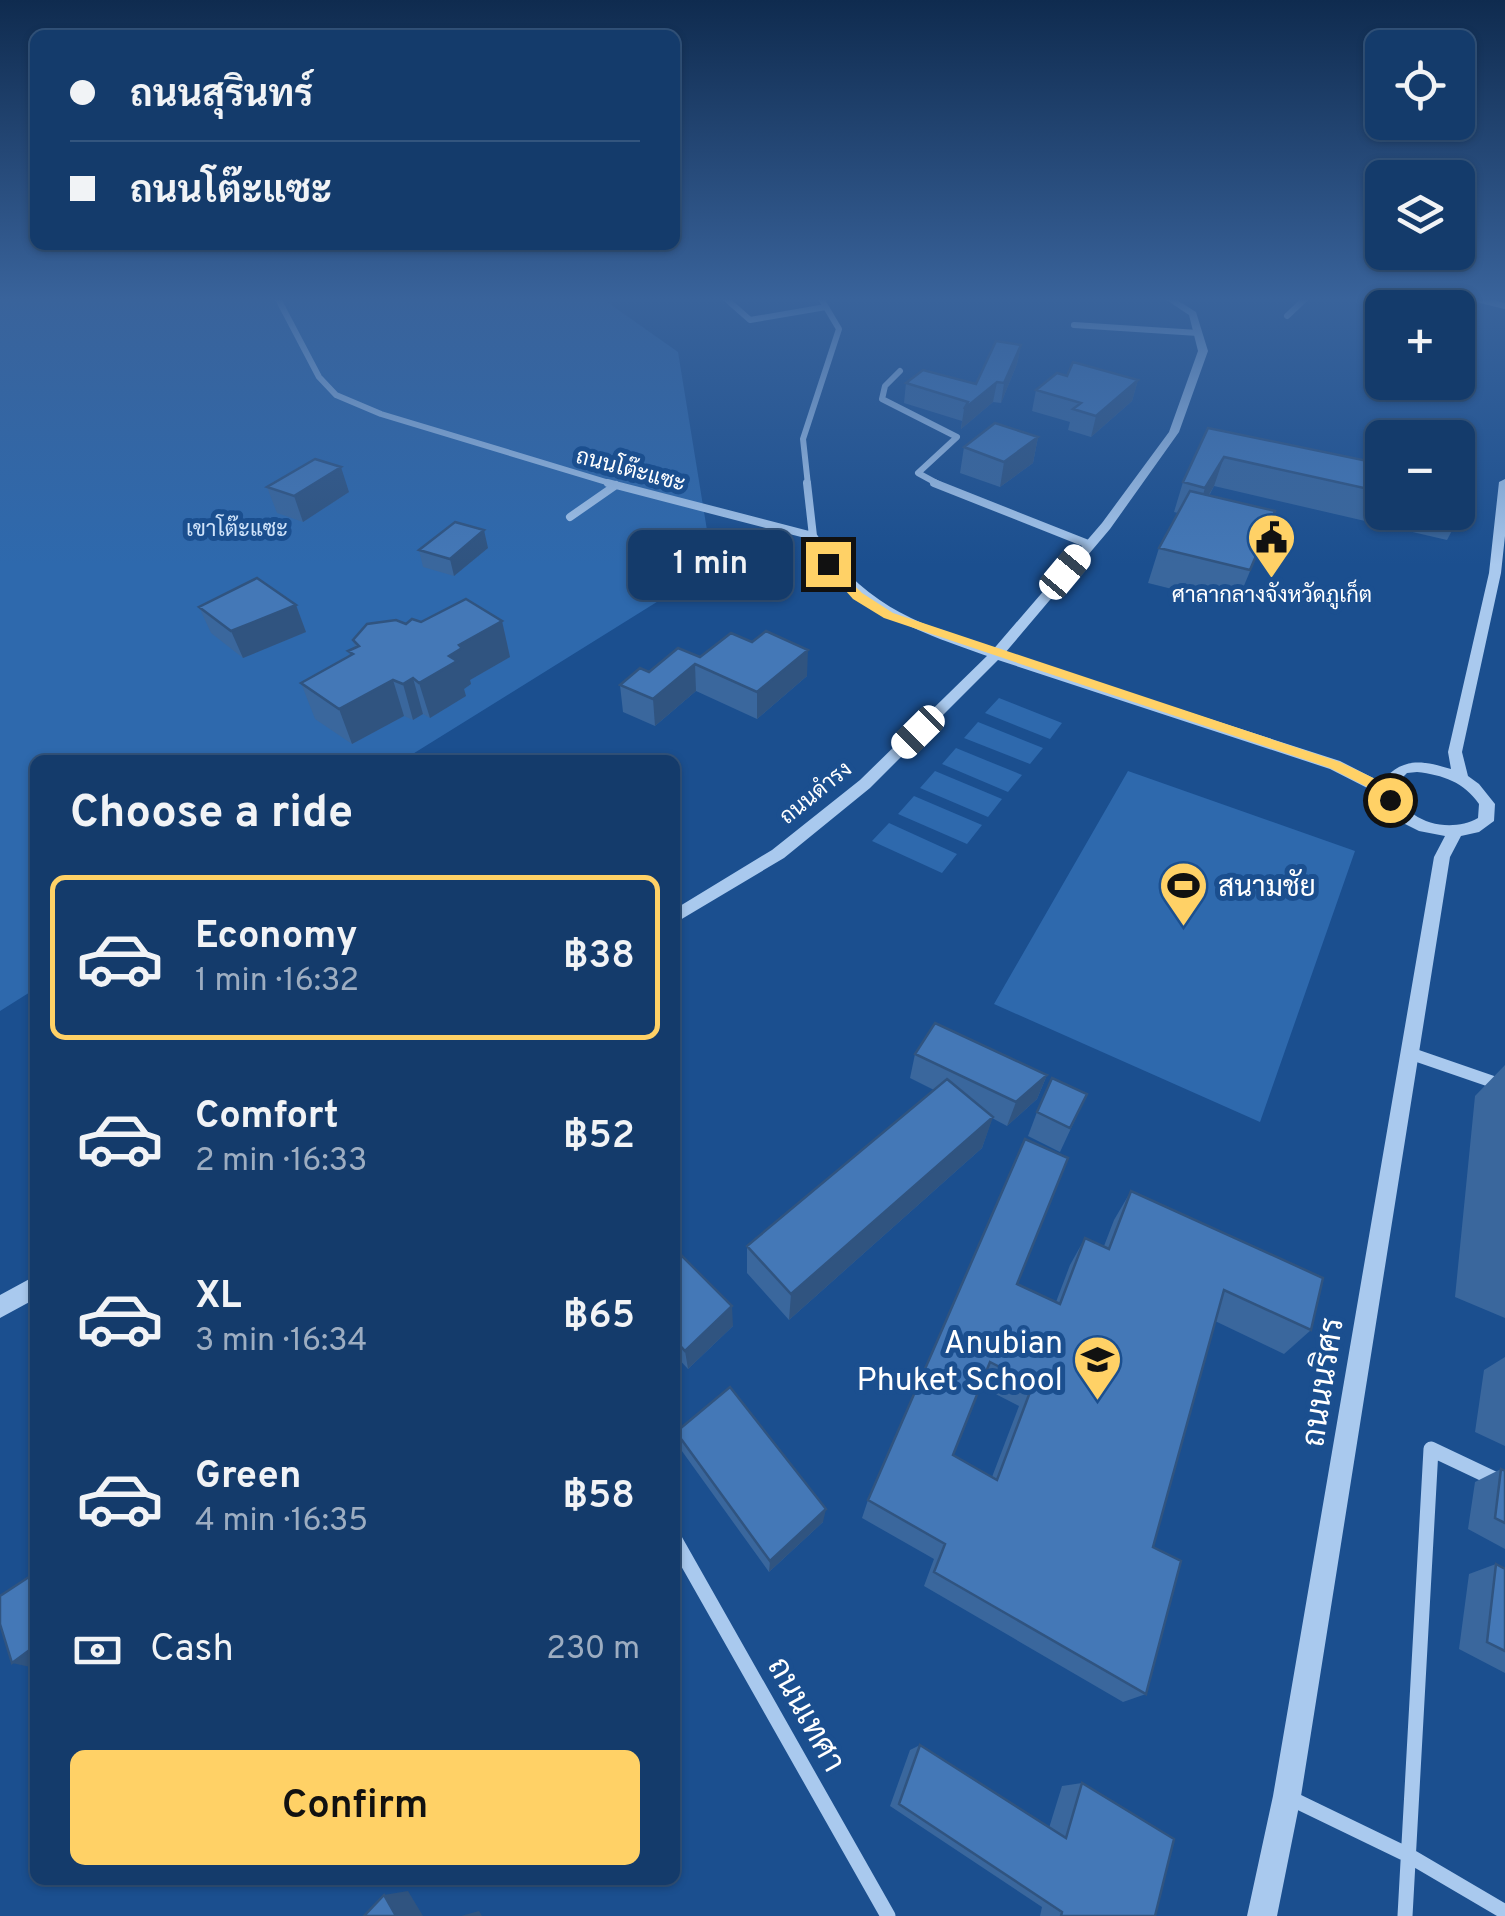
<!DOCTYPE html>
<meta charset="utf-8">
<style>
:root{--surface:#143b6b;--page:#214673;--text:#f1f3f6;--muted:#9dadc1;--line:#33557e;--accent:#ffd166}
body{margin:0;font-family:Overpass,Sarabun,sans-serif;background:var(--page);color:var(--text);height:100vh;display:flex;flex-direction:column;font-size:38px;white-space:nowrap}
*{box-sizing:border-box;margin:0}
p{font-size:32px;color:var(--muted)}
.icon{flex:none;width:55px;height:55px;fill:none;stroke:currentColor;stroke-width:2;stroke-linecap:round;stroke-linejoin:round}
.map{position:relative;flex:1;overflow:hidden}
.panel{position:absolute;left:30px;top:755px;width:650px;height:1130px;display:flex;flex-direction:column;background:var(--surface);border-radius:15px;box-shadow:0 2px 8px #0004,0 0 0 2px var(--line)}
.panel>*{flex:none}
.guide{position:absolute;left:30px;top:30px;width:650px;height:220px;border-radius:15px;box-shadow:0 2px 8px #0004,0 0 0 2px var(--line);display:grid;align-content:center;height:220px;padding:0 40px;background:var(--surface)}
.buttons{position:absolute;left:1365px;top:30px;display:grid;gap:20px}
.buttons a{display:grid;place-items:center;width:110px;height:110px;border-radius:15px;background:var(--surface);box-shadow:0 2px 8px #0004,0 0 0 2px var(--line);font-size:50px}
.end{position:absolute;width:45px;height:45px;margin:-22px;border:12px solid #ffd166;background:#111;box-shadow:0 0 0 5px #111}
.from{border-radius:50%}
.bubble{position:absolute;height:70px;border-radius:15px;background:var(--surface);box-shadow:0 2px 8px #0004,0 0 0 2px var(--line);font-size:32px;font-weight:600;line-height:70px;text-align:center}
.car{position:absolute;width:30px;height:60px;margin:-30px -15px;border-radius:12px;box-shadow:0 0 8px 2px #0007;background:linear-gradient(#fff 24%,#345 0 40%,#fff 0 76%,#345 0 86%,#fff 0)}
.guide b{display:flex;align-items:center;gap:35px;height:95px;font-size:38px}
.guide b+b{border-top:2px solid var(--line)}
.guide i{width:25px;height:25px;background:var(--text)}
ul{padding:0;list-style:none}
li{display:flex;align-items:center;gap:30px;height:165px;margin:0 20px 15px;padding:0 20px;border:5px solid transparent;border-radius:15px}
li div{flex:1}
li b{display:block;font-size:38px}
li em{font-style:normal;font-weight:600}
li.active{border-color:var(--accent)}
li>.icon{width:90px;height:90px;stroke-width:1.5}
h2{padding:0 40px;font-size:45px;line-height:120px}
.pay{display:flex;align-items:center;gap:25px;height:110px;padding:0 40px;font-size:38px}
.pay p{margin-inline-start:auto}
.action{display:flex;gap:20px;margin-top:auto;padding:20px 40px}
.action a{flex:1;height:115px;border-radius:15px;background:var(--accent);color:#111;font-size:40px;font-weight:600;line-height:115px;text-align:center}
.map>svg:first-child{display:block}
</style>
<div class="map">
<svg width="1505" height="1916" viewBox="0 0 1505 1916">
<rect width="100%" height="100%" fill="#1b4f8f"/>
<path fill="#2e69ad" d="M 0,297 L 600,297 L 678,352 L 713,567 L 403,760 L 35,760 L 35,989 L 0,1011 Z
M 999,698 L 1062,723 L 1050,739 L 985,713 Z
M 978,722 L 1043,748 L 1030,764 L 964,738 Z
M 956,748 L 1022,775 L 1008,792 L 942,764 Z
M 935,771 L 1002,799 L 988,817 L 920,788 Z
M 1128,771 L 1355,851 L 1260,1122 L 994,1004 Z
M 914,796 L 982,825 L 967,844 L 898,814 Z
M 889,823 L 957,854 L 942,873 L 872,841 Z"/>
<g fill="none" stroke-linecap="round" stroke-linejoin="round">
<path stroke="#a9c9ee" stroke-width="6" d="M 277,297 L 319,377 L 336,395 L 381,414 L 616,485
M 724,297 L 750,320 L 826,307
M 1469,297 L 1505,306
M 1287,316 L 1307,297
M 1074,325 L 1198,333
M 900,371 L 885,386 L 882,399 L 957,437 L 918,473 L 940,485
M 808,485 L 803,439 L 839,329 L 820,297"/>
<path stroke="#a9c9ee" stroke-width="8" d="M 608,483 L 813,536 C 860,610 917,627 996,655
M 807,483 L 813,536
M 934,483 L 1088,544
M 570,517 L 616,485"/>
<path stroke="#a9c9ee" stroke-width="12" d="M 1409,1053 L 1505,1086"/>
<path stroke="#a9c9ee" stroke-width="15" d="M 675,1540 L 888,1916
M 1288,1797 L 1408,1855 L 1505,1912
M 1405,1916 L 1431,1449 L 1505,1484"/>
<path fill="#a9c9ee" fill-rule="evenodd" d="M 1162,297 L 1172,297 L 1196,312 L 1208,351 L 1179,432 L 1110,529 L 1005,653 L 1340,761 L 1381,782 C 1403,757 1421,760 1451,769 L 1448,752 L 1489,573 L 1499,482 L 1505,479 L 1505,536 L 1501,573 L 1462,752 L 1468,776 L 1479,784 L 1495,804 L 1494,821 L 1479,832 L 1461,836 L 1450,857 L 1301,1796 L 1277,1916 L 1247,1916 L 1273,1796 L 1434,857 L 1445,836 L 1419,831 L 1403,823 L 1391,813 L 1381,795 L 1330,769 L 998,660 L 870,788 L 784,858 L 675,923 L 675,909 L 772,850 L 860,780 L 991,652 L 1102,523 L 1169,432 L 1198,351 L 1189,315 ZM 1417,772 C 1443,775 1464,782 1479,804 L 1478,818 C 1448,835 1399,821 1396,784 L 1407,773 Z
M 35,1276 L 35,1299 L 0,1318 L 0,1295 Z"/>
</g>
<path fill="#3a679d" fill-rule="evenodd" d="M 1021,345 L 1017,364 L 1001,403 L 993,402 L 961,429 L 962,421 L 904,403 L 906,383 L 976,384 Z
M 1067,376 L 1138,380 L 1132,401 L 1091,437 L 1068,430 L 1070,422 L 1032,411 L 1036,390 Z
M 1208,428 L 1382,464 L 1382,512 L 1458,512 L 1458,479 L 1463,510 L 1447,540 L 1214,486 L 1209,496 L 1275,511 L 1236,605 L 1148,583 L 1159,548 L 1178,513 L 1174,512 L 1183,482 Z
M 1038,437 L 1033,463 L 1000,487 L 960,473 L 964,447 Z
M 267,487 L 349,492 L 303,522 L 277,513 Z
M 488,548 L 454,576 L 423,567 L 419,550 Z
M 296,605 L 306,632 L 243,658 L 211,633 L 199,607 Z
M 502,621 L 510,657 L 470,680 L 471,684 L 464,689 L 466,696 L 430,718 L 423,714 L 413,720 L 404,716 L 352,744 L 315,719 L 301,683 L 350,656 L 348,651 L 355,647 L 353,640 L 406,624 Z
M 700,657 L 807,676 L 757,719 L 696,691 L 655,726 L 623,712 L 620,685 L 649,672 Z
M 915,1054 L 1047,1075 L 1037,1099 L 1007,1126 L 992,1118 L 982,1148 L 789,1320 L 747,1273 L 747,1246 L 934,1090 L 910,1078 Z
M 1505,1065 L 1505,1318 L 1455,1297 L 1475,1096 Z
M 1087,1094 L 1060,1152 L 1028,1136 L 1037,1112 Z
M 1131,1191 L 1311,1330 L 1284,1354 L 1215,1321 L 1153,1547 L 1146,1694 L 1123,1702 L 924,1586 L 934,1559 L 862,1518 L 868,1500 L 1017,1284 L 1056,1302 L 1070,1265 L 1085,1238 L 1104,1246 L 1114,1220 ZM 980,1386 L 1019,1406 L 992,1477 L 953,1455 Z
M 675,1249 L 733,1326 L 688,1369 L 675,1355 Z
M 1505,1357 L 1505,1446 L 1475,1432 L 1484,1370 Z
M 676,1432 L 823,1522 L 769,1572 L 679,1447 Z
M 1501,1469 L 1505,1471 L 1505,1549 L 1468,1529 L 1475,1482 Z
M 1496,1564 L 1505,1569 L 1505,1673 L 1459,1649 L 1469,1574 Z
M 920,1745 L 1049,1828 L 1062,1786 L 1082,1783 L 1155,1916 L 1040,1916 L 1042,1907 L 890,1806 L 910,1750 Z"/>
<path fill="#305480" d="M 1021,345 L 1017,364 L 1001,403 L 1004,383 Z
M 1138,380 L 1132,401 L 1091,437 L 1096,416 Z
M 997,382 L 993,402 L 961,429 L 964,409 Z
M 1038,437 L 1033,463 L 1000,487 L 1004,462 Z
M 1224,457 L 1214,486 L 1196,517 L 1205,488 Z
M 341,467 L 349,492 L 303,522 L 294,496 Z
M 484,530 L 488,548 L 454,576 L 450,559 Z
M 296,605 L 306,632 L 243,658 L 231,631 Z
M 502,621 L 510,657 L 470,680 L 471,684 L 464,689 L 466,696 L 430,718 L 419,683 L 459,645 Z
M 808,650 L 807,676 L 757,719 L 757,692 Z
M 695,664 L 696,691 L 655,726 L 653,699 Z
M 413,678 L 423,714 L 413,720 L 403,684 Z
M 393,680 L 404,716 L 352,744 L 339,709 Z
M 1047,1075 L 1037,1099 L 1007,1126 L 1016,1102 Z
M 993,1117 L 982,1148 L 789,1320 L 791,1294 Z
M 732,1306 L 733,1326 L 688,1369 L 685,1351 Z
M 826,1509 L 823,1522 L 769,1572 L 770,1561 Z
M 35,1646 L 35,1668 L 12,1663 Z
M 408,1891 L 423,1916 L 396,1916 L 384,1895 Z
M 479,1911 L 482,1916 L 461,1916 Z"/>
<path fill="#4478b7" stroke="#305480" stroke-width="2.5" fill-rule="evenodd" d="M 996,341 L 1021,345 L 1004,383 L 997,382 L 964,409 L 968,402 L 906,383 L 923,370 L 976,384 Z
M 1073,362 L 1138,380 L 1096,416 L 1073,409 L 1081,403 L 1036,390 L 1057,373 L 1067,376 Z
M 995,423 L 1038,437 L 1004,462 L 964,447 Z
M 1208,428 L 1382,464 L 1382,492 L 1224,457 L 1205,488 L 1183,482 Z
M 315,459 L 341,467 L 294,496 L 267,487 Z
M 1458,479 L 1468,481 L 1463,510 L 1458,509 Z
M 1190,491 L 1275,511 L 1250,570 L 1159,548 Z
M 455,522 L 484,530 L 450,559 L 419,550 Z
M 257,578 L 296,605 L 231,631 L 199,607 Z
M 466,599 L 502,621 L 459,645 L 462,648 L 449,656 L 457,661 L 419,683 L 413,678 L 403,684 L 393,680 L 339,709 L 301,683 L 353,654 L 348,651 L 359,646 L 353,640 L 367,624 L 396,620 L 406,624 L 412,619 L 421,622 Z
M 766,631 L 808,650 L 757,692 L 695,664 L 653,699 L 620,685 L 640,668 L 649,672 L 678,648 L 700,657 L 731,633 L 752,642 Z
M 935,1023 L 1047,1075 L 1016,1102 L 915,1054 Z
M 1052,1078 L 1087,1094 L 1070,1128 L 1037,1112 Z
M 947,1079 L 993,1117 L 791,1294 L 747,1246 Z
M 1025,1139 L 1068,1158 L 1017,1284 L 1060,1304 L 1085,1238 L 1109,1249 L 1131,1191 L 1323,1278 L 1311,1330 L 1224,1290 L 1153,1547 L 1181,1561 L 1146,1694 L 934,1572 L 945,1544 L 868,1500 ZM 990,1362 L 1033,1384 L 997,1480 L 953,1455 Z
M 675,1249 L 732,1306 L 685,1351 L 675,1340 Z
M 730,1387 L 826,1509 L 770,1561 L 676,1432 Z
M 1501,1469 L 1505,1471 L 1505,1523 L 1495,1518 Z
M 1496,1564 L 1505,1569 L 1505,1651 L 1487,1642 Z
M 35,1573 L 35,1646 L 12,1663 L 0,1624 L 0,1596 Z
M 920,1745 L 1066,1838 L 1082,1783 L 1174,1839 L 1155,1916 L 1061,1916 L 1062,1912 L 899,1804 Z
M 384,1895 L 396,1916 L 364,1916 Z"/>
<linearGradient id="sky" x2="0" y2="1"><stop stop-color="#0f2b4f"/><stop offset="0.53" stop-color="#39639b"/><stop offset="1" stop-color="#39639b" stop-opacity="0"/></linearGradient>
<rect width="1505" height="565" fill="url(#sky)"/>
<path fill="#ffd166" d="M 828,560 L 862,593 L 893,613 L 1340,762 L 1392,787 L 1397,800 L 1385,804 L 1381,794 L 1330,768 L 884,618 L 853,599 L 822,564 Z"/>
<defs>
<symbol id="civic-pin" viewBox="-11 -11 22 30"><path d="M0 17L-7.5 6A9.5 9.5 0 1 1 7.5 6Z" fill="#ffd166" stroke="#1b4f8f"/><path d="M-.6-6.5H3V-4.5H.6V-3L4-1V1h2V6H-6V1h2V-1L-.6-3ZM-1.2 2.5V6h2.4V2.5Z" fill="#111"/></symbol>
<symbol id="stadium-pin" viewBox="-11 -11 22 30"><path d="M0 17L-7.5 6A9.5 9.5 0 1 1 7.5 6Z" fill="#ffd166" stroke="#1b4f8f"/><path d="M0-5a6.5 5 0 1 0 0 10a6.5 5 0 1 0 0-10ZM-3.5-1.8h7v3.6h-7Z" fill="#111"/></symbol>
<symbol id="school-pin" viewBox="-11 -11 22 30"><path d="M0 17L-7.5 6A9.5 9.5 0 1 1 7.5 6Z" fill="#ffd166" stroke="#1b4f8f"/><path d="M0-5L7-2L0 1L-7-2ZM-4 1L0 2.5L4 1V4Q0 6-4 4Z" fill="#111"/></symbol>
</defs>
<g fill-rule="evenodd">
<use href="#civic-pin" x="1244" y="510" width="55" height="75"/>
<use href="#stadium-pin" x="1156" y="858" width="55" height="75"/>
<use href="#school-pin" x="1070" y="1332" width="55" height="75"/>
</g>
<g text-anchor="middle" stroke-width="10" stroke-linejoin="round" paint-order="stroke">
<g font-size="22" fill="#fff" stroke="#1b4f8f">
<text transform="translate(631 469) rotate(15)" y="8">ถนนโต๊ะแซะ</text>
<text transform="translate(815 792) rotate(-39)" y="8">ถนนดำรง</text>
</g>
<g font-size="22" fill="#cfe3fa" stroke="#1b4f8f">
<text x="237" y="536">เขาโต๊ะแซะ</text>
</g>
<g font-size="22" fill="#fff" stroke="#1b4f8f">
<text x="1272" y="602">ศาลากลางจังหวัดภูเก็ต</text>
</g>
<g font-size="28" fill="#fff" stroke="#1b4f8f" text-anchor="start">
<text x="1218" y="896">สนามชัย</text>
</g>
<g font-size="32" fill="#fff" stroke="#1b4f8f" text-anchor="end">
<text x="1063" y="1353">Anubian<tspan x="1063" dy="37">Phuket School</tspan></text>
</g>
<g font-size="32" fill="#fff" stroke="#1b4f8f">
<text transform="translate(1322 1382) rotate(-81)" y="11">ถนนนริศร</text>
<text transform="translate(807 1714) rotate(61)" y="11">ถนนเทศา</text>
</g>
</g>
</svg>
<div class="buttons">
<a><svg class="icon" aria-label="locate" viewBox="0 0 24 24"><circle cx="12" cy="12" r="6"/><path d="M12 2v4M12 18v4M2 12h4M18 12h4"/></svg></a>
<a><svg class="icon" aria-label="layers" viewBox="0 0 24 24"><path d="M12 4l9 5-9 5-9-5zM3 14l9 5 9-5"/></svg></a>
<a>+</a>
<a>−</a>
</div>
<i class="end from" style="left:1390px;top:800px"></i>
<i class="end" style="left:828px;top:564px"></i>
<div class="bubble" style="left:628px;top:530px;width:165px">1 min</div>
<i class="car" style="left:1065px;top:572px;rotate:40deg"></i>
<i class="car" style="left:918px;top:732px;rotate:225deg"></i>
<div class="guide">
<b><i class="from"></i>ถนนสุรินทร์</b>
<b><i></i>ถนนโต๊ะแซะ</b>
</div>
<section class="panel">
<h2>Choose a ride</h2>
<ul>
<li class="active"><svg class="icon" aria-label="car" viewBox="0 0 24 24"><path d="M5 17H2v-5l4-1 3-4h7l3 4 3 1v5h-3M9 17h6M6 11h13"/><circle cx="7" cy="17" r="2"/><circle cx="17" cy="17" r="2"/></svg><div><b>Economy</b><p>1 min · 16:32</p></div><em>฿38</em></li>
<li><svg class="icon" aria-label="car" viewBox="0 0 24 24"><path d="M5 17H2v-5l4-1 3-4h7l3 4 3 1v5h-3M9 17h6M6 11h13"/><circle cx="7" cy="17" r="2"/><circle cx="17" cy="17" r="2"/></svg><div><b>Comfort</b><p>2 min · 16:33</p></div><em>฿52</em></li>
<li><svg class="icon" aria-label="car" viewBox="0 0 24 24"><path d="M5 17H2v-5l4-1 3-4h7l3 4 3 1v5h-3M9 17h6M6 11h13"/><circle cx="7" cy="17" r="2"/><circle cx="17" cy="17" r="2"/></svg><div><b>XL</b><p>3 min · 16:34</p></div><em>฿65</em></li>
<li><svg class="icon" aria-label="car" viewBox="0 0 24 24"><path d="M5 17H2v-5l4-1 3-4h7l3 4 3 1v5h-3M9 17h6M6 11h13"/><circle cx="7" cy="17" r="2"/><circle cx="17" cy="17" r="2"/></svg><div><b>Green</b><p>4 min · 16:35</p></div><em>฿58</em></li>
</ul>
<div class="pay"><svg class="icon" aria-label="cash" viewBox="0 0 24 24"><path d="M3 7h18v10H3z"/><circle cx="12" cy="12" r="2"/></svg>Cash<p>230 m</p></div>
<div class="action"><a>Confirm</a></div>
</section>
</div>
